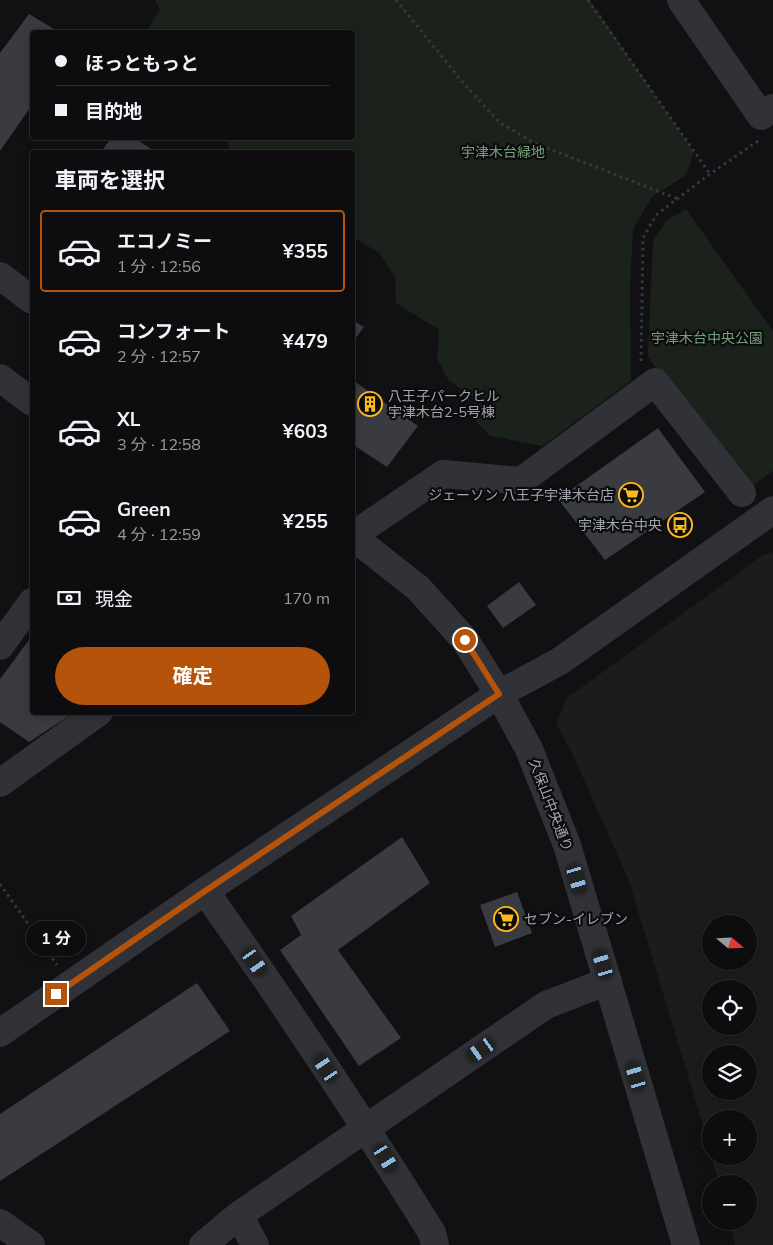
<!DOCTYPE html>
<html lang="ja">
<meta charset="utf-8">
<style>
:root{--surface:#0d0c0e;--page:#161517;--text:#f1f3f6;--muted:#9a9b9e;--line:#2d2c2e;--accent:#b45309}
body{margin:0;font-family:Mulish,"Noto Sans JP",sans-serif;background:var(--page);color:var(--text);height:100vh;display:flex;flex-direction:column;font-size:19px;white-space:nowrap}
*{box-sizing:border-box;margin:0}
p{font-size:16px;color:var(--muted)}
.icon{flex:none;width:28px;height:28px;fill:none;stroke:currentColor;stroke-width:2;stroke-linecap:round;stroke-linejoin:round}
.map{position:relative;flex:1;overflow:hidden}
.sheet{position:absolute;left:30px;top:150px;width:325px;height:565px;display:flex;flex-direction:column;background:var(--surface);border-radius:5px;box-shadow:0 2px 8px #0003,0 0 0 1px var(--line)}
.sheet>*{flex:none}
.guide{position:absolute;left:30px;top:30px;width:325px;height:110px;border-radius:5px;box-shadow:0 2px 8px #0003,0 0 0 1px var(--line);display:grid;align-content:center;height:110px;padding:0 25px;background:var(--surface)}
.needle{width:32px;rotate:109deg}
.fabs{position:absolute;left:702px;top:915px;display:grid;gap:10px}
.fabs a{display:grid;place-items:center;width:55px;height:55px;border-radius:50%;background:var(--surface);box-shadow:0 2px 8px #0003,0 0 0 1px var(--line);font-size:25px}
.end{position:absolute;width:22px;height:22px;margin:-11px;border:6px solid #b45309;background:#fff;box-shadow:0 0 0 2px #fff}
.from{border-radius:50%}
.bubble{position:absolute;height:35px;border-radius:18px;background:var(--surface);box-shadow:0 2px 8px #0003,0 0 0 1px var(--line);font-size:16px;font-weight:700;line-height:35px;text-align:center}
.car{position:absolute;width:15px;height:30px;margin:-15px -8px;border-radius:6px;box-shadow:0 0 4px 1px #0007;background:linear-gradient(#222 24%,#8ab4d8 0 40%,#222 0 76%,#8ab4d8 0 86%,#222 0)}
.guide b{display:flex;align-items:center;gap:18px;height:48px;font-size:19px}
.guide b+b{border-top:1px solid var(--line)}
.guide i{width:12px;height:12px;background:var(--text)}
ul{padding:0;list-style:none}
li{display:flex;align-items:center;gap:15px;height:82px;margin:0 10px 8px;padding:0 15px;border:2px solid transparent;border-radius:5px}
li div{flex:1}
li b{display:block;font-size:19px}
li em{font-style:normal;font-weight:700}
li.current{border-color:var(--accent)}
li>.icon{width:45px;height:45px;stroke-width:1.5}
h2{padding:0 25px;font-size:22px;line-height:60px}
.pay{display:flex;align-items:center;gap:12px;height:55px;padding:0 25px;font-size:19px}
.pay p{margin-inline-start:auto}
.cta{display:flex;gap:10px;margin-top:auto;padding:10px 25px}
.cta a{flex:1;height:58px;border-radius:30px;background:var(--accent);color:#fff;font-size:20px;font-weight:700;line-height:58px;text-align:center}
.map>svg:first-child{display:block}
</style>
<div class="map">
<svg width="773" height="1245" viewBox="0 0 773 1245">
<rect width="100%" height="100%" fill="#111012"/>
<path fill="#1c1c1f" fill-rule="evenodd" d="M 773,552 L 773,1245 L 735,1245 L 729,1221 L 749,1221 L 749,1184 L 719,1184 L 698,1109 L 629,881 L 572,753 L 556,724 L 567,698 L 763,555 ZM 711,924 L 749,924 L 749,961 L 711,961 ZM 711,989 L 749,989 L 749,1026 L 711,1026 ZM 711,1054 L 749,1054 L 749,1091 L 711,1091 ZM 711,1119 L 749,1119 L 749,1156 L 711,1156 Z"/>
<path fill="#1b221c" d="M 155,0 L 590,0 L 694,152 L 686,175 L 652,197 L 633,229 L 630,292 L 631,381 L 542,446 L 490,436 L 466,411 L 477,399 L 449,381 L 437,359 L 439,330 L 396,303 L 395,277 L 379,253 L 353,237 L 352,152 L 230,152 L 226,138 L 352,138 L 352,32 L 146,32 L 160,9 Z
M 686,209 L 773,331 L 773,471 L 749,488 L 648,357 L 653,241 L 666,221 Z"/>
<path fill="#3a3b40" d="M 29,14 L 59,32 L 32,32 L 32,105 L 0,151 L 0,53 Z
M 111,138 L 134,138 L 156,152 L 101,152 Z
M 352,320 L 364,327 L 352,343 Z
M 354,381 L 418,426 L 387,467 L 352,444 L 352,383 Z
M 658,428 L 705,492 L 605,560 L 558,499 Z
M 519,582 L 536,605 L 503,628 L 487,606 Z
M 32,636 L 32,712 L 75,712 L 29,742 L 0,722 L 0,679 Z
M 402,837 L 430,883 L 338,950 L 401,1038 L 359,1066 L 280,950 L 301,935 L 291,916 Z
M 517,892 L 532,933 L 495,947 L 480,905 Z
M 197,983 L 230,1031 L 0,1181 L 0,1114 Z"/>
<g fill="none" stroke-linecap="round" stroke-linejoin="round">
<path stroke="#37393f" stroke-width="3" stroke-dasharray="2.5 4" stroke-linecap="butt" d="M 396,0 L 465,85 L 499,122 L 534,143 L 678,199
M 588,0 L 710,174
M 641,361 L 643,238 L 656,215 L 710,174 L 758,141
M 0,884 L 57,965"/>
<path stroke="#313237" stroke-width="28" d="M 681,0 L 761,116 L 773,108
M 0,276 L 32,300
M 0,378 L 32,402
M 352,536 L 418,588 L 465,640 L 499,694 L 529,749 L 567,845 L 686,1245
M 352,536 L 443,474 L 521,481 L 655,382 L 742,493
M 0,646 L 32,602
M 0,783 L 99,712
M 205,891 C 284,1003 360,1117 432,1233 L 435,1245
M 0,1033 L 205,891 L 499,694 L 560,661 L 773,510
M 239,1215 L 255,1245
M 0,1223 L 31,1245
M 203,1245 L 239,1215 L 546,1005 L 608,981"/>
</g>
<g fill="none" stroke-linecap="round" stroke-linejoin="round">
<path stroke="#b45309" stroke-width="6" d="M 56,994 L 205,891 L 499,694 L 465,640"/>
</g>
<defs>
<symbol id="building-ring" viewBox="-11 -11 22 22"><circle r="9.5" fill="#0c0c0d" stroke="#ffb91c" stroke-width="1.5"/><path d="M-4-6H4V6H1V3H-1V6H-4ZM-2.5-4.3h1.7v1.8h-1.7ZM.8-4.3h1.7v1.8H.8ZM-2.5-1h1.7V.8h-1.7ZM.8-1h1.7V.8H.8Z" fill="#ffb91c"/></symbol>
<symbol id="supermarket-ring" viewBox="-11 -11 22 22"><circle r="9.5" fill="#0c0c0d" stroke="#ffb91c" stroke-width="1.5"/><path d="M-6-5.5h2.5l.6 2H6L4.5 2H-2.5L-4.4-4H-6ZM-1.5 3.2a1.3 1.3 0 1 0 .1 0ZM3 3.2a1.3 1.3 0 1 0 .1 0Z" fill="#ffb91c"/></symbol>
<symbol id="bus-ring" viewBox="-11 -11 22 22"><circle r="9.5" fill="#0c0c0d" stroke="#ffb91c" stroke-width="1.5"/><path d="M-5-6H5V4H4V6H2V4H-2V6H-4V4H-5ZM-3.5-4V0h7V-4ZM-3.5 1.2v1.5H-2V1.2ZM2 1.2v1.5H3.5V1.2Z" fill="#ffb91c"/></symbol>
</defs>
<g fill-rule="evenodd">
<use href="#building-ring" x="356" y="390" width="28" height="28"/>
<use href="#supermarket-ring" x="617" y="481" width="28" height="28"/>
<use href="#bus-ring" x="666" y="511" width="28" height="28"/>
<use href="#supermarket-ring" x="492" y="905" width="28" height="28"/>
</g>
<g text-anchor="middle" stroke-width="4.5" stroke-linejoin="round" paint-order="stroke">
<g font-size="14" fill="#75a179" stroke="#0c0c0d">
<text x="503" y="157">宇津木台緑地</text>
<text x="707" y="343">宇津木台中央公園</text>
</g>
<g font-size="14" fill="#a0a6b4" stroke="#0c0c0d" text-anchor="start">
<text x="388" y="401">八王子パークヒル<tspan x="388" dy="16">宇津木台2-5号棟</tspan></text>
<text x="614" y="500" text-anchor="end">ジェーソン 八王子宇津木台店</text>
<text x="662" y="530" text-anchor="end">宇津木台中央</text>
<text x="524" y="924">セブン-イレブン</text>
</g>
<g font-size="14" fill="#a0a6b4" stroke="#0c0c0d">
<text transform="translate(551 805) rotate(69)" y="5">久保山中央通り</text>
</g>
</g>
</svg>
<div class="fabs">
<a><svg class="needle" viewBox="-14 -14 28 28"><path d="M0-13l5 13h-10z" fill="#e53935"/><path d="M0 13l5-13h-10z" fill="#9a9b9e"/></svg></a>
<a><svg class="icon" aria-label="locate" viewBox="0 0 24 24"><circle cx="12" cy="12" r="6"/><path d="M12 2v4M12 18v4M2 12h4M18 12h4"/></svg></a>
<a><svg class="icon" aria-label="layers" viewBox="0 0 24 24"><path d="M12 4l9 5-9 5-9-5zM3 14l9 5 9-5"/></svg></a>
<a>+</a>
<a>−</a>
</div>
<i class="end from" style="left:465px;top:640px"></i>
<i class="end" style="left:56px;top:994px"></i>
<div class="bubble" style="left:26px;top:921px;width:60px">1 分</div>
<i class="car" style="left:577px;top:879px;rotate:163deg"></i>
<i class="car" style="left:255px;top:962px;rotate:145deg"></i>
<i class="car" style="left:603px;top:964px;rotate:343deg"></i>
<i class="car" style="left:481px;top:1050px;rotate:235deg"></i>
<i class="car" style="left:326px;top:1068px;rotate:326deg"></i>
<i class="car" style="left:636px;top:1076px;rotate:343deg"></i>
<i class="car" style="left:386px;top:1158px;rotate:148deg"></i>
<div class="guide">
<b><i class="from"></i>ほっともっと</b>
<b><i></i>目的地</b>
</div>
<section class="sheet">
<h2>車両を選択</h2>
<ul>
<li class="current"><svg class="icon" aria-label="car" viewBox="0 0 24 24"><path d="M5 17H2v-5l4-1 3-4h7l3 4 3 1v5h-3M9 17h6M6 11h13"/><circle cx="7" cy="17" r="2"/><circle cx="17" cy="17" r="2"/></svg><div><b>エコノミー</b><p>1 分 · 12:56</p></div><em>¥355</em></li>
<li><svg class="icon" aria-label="car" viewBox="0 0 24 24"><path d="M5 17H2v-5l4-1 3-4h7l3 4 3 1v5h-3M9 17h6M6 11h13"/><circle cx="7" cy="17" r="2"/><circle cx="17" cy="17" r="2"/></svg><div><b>コンフォート</b><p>2 分 · 12:57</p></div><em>¥479</em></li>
<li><svg class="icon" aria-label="car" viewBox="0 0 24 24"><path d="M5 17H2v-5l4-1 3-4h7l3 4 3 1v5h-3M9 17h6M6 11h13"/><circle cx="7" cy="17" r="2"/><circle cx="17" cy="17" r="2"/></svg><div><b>XL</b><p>3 分 · 12:58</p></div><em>¥603</em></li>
<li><svg class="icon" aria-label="car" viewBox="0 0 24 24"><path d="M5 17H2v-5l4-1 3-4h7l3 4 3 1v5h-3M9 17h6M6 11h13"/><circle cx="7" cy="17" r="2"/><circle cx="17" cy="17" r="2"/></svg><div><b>Green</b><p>4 分 · 12:59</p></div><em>¥255</em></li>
</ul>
<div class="pay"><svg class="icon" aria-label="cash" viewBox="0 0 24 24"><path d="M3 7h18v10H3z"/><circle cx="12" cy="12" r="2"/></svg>現金<p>170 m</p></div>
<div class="cta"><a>確定</a></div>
</section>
</div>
